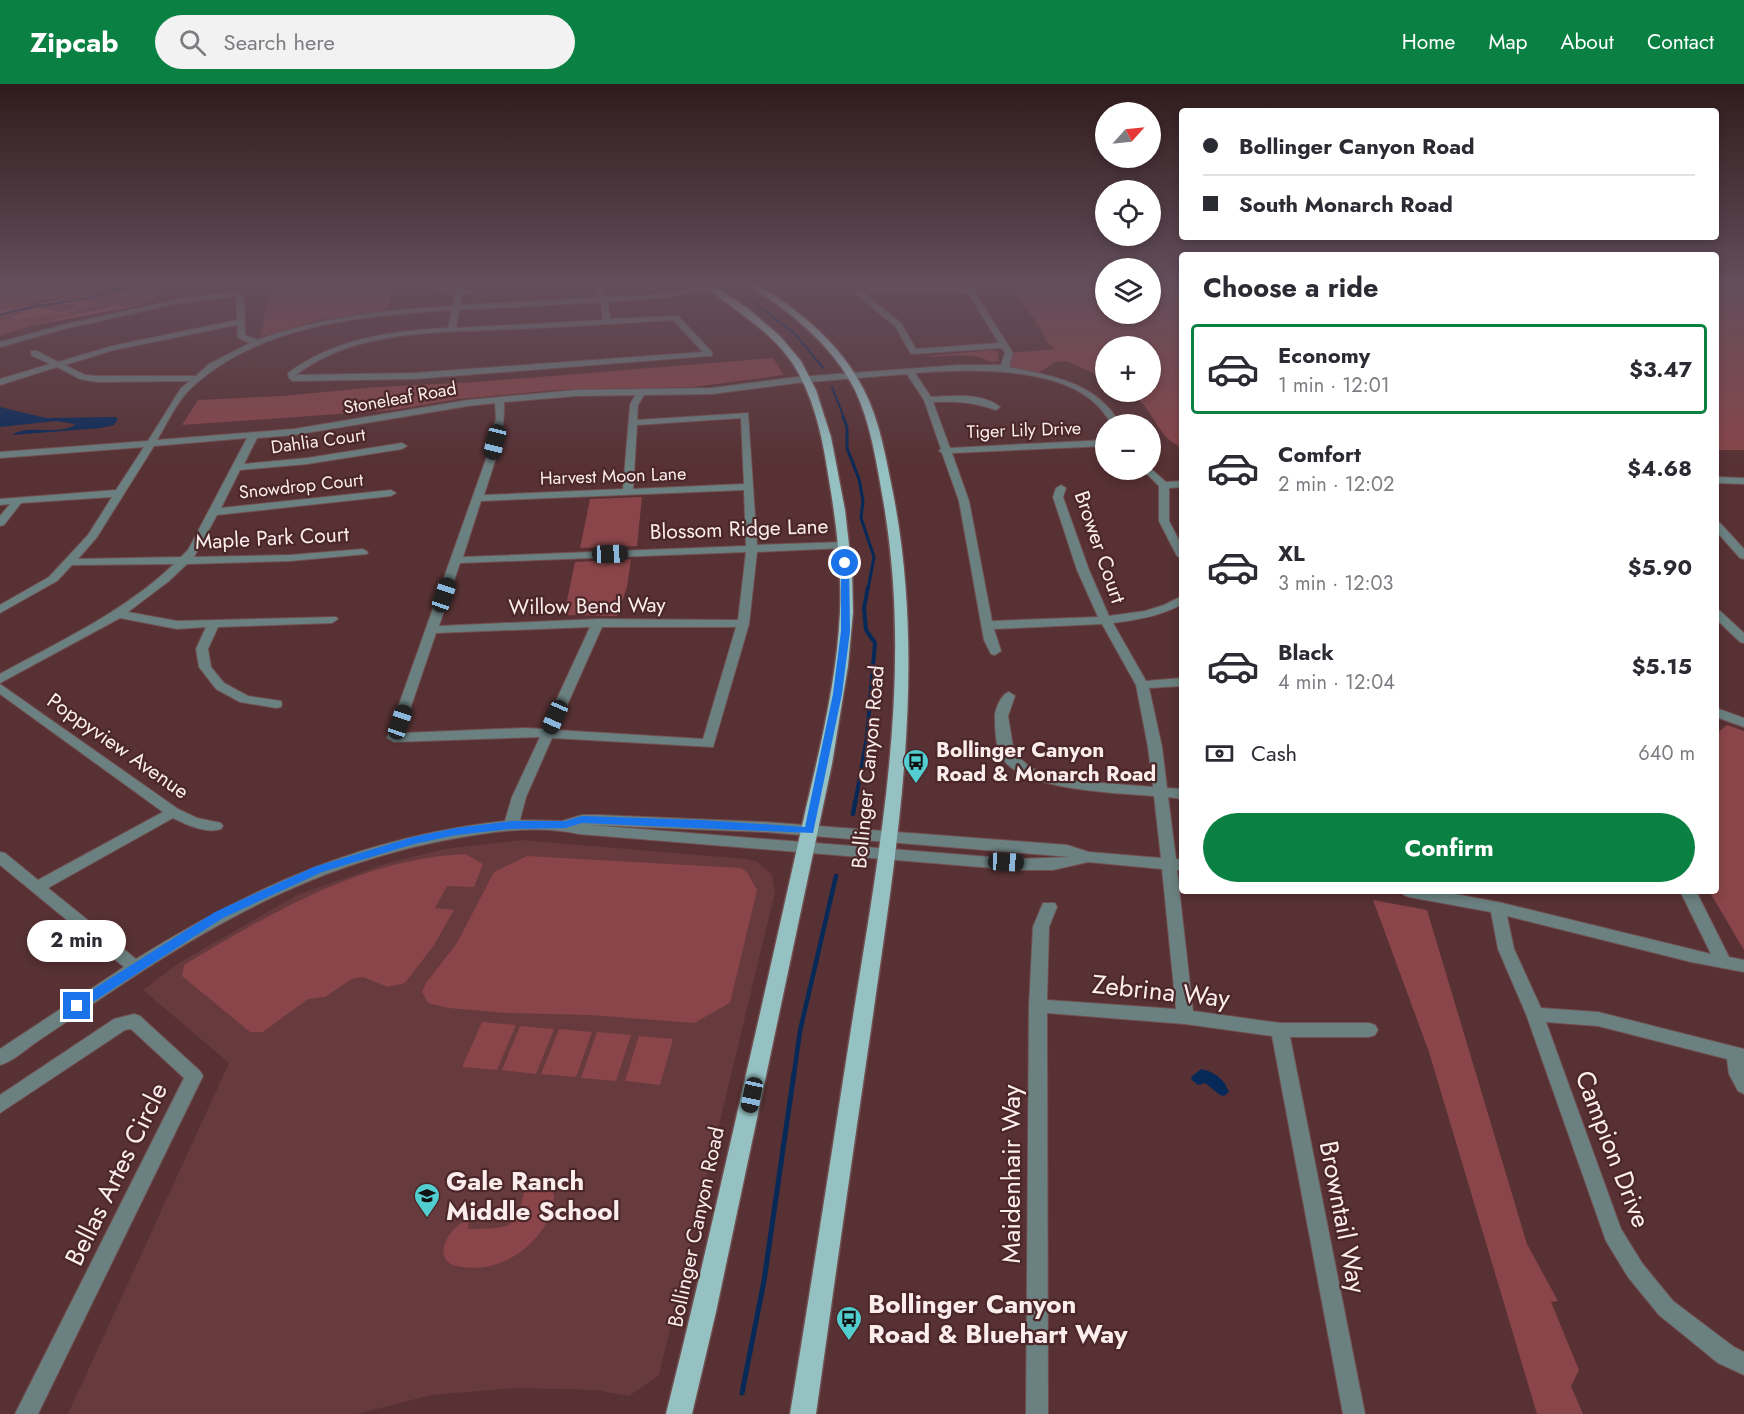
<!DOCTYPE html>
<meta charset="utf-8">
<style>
:root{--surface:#fff;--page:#f2f2f3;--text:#2b2b33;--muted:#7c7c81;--line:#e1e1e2;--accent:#0b8043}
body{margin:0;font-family:Jost,sans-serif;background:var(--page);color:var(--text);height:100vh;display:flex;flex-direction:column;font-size:22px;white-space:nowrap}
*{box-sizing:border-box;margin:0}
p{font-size:20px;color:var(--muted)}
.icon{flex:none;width:33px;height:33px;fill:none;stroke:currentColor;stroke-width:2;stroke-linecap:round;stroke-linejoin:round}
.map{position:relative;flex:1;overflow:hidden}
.side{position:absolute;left:1179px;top:168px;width:540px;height:642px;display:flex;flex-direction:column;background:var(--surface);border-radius:6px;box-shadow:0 3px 9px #0003}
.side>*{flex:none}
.guide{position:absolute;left:1179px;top:24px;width:540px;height:132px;border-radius:6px;box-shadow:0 3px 9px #0003;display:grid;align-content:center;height:132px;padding:0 24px;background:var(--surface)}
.needle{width:39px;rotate:63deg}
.buttons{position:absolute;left:1095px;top:18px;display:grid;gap:12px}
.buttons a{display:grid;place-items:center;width:66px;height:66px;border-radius:50%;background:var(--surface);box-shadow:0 3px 9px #0003;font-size:30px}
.end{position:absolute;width:27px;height:27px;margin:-14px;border:8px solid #1a73e8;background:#fff;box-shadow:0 0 0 3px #fff}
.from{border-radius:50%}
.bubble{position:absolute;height:42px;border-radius:21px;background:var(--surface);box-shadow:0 3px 9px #0003;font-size:20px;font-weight:700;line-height:42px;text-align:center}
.car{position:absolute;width:18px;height:36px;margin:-18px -9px;border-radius:8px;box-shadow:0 0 4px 2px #0007;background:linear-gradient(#222 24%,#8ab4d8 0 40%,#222 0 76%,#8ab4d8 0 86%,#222 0)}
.guide b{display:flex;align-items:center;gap:21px;height:57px;font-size:22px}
.guide b+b{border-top:2px solid var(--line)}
.guide i{width:15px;height:15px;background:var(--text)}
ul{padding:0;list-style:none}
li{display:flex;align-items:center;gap:18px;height:90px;margin:0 12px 9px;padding:0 12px;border:3px solid transparent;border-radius:6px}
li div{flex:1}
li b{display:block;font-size:22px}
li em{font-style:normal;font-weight:700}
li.active{border-color:var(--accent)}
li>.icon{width:54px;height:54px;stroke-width:1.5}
h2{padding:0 24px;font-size:27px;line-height:72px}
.pay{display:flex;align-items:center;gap:15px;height:66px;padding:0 24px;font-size:22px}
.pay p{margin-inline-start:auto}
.action{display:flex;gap:12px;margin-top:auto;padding:12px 24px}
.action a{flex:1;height:69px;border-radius:36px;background:var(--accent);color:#fff;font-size:24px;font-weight:700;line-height:69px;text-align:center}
header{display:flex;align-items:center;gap:36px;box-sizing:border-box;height:84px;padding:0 30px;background:var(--accent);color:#fff}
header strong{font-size:28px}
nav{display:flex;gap:33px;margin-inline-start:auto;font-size:21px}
.search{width:420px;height:54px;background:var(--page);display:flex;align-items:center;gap:15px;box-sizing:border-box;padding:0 21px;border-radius:33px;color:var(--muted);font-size:22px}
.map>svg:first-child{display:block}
</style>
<header>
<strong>Zipcab</strong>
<div class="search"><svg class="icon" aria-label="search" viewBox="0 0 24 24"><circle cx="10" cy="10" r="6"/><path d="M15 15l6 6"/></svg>Search here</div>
<nav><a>Home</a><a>Map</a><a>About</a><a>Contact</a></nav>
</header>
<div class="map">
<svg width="1744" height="1330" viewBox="0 0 1744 1330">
<rect width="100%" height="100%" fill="#573133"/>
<path fill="#673b3d" d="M 521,756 L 746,775 L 756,777 L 772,791 L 775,808 L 659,1291 L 629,1312 L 595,1306 L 516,1304 L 431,1311 L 357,1330 L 68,1330 L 229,979 L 143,906 L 179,879 L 297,811 L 388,779 L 445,765 Z"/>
<path fill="#894549" d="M 23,198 L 122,198 L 116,203 L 103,206 L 118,210 L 152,198 L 180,199 L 163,206 L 153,216 L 144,221 L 110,221 L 95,224 L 85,230 L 39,239 L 0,252 L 0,233 L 42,219 L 77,220 C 65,232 53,223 39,224 C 31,225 23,228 15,232 L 65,231 L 91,219 C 69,207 25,221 0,226 L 0,205 Z
M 282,198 L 392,198 L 389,225 L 319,236 L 261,253 L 266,223 Z
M 1009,198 L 1105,198 L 1106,230 L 1150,230 L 1151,198 L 1182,198 L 1182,363 C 1162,357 1156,335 1143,320 C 1139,315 1133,312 1128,308 L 1150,308 L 1150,262 L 1106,262 L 1105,294 L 1066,277 L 1056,278 L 1036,290 L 1004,284 L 1009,269 L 1055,265 L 1045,256 L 1046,253 Z
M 1716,198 L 1744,198 L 1744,366 L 1716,366 Z
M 992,266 L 998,268 L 999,277 L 989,278 C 978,267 942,274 926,272 Z
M 773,274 L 784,291 L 693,303 L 557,306 L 458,315 L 394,326 L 182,341 L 198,316 L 282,312 L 377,303 L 477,298 Z
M 642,413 L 637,462 L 580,464 L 590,415 Z
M 631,475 L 627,503 L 617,532 L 564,531 L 575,478 Z
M 1727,641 L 1744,647 L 1744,866 L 1709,807 L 1716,807 L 1716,650 Z
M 465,770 L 483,780 L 474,803 L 447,802 L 435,824 L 454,826 L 434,861 L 405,899 L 388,903 L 363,893 L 352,895 L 325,913 L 308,915 L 263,948 L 250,948 L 182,892 L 184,881 C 271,829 361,775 465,770 Z
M 527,772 L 741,784 L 747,788 L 757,806 L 730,919 L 694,939 L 590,931 L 506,929 L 449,924 L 428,919 L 422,908 L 426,899 L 457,859 L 494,788 Z
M 1373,816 L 1427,826 L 1527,1160 L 1558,1217 L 1551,1218 L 1579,1286 L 1571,1302 L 1583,1330 L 1537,1330 L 1429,968 Z
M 482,938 L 516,941 L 497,986 L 462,983 Z
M 520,942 L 554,945 L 536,990 L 502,986 Z
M 559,945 L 592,948 L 576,993 L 541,990 Z
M 597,948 L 631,951 L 616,997 L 581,994 Z
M 639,952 L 673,955 L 660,1001 L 625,997 Z
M 528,1092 C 589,1092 533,1199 457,1182 C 429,1176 450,1140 469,1136 L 468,1145 C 514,1144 516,1146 526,1100 L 518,1099 L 518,1096 Z"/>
<path fill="#ae555a" d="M 64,215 L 84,215 L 92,219 L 65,231 L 38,232 L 19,236 L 12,234 C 19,230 27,226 35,224 C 50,222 65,234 77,220 L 36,220 L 0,233 L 0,226 Z
M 115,221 L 121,222 L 144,221 L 29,242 Z"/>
<path fill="#062958" d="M 0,323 L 46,334 L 115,333 L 118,335 L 114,341 L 101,344 L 12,351 C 29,339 59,353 76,340 L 56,337 L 0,343 Z
M 1201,985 C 1215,988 1224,995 1229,1008 L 1224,1012 L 1220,1011 L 1205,999 L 1198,1001 L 1192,996 L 1191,993 Z"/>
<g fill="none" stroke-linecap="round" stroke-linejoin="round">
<path stroke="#062958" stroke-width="2" d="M 735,204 L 795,250 L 823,284
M 0,231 C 43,216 90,221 131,200 L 128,198
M 832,303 L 844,334"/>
<path stroke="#062958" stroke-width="3" d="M 843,333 L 847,343 L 847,364 L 859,395 L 863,417 L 861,434 L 874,473 L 868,505"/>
<path stroke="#062958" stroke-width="4" d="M 855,720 L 867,653 L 875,559 L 866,546 L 864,524 L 868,503"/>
<path stroke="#062958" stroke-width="4.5" d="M 853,730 L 855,718
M 794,990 L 800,947 L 836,792"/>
<path stroke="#062958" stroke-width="5" d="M 742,1309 L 764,1197 L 794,989"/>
<defs>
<path id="minor" d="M 430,198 C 444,198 448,207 466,202 L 474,205 L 474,209 L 462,211 L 460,221 L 600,214 L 592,198 L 599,198 L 607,213 L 654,211 L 722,198 L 738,198 L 668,213 L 608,218 L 610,235 L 678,232 L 712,268 L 712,272 L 709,272 L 414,295 L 293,297 L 289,294 L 288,289 C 336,254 390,247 448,244 L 452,226 C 362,232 258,240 189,306 C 176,319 167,340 157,356 L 294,345 L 468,316 L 576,306 L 712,304 L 797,293 L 959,281 L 1001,281 L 1005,269 L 1002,264 L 911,270 L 895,242 L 853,208 L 878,203 L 966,205 L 965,200 L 968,198 L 973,200 L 974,207 L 1013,269 L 1009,283 C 1052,292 1097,298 1120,340 L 1112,340 C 1107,334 1103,327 1098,322 C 1059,281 966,285 915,289 L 931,313 C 953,312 982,308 1000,323 L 996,326 C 972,318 958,317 933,318 L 950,364 L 1106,356 L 1106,362 L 952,369 L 969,417 L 992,537 L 1098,533 L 1077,486 L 1053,413 L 1056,404 L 1061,401 L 1066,404 L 1063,413 L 1089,486 L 1109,532 L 1145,527 L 1164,521 L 1182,512 L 1182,520 C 1162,532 1136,536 1113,539 L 1146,597 L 1182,594 L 1182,602 L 1149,604 L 1162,663 L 1167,704 L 1182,705 L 1182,715 L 1168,713 L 1176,775 L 1182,776 L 1182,786 L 1177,786 L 1193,927 L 1280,939 L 1369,939 L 1375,941 L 1378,946 L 1375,951 L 1369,953 L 1290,953 L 1365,1330 L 1343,1330 L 1272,952 L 1185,940 L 1047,929 L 1048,1330 L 1026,1330 L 1029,922 L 1033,843 L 1043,819 L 1055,819 L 1057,823 L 1049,843 L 1047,916 L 1176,925 L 1162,785 L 1088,778 L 1053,786 L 1016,786 L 579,750 C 539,741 497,747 457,754 C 327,777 226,831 118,903 C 91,921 65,939 38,957 C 26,965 14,977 0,981 L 0,965 L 124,883 L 0,781 L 0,768 L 5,769 L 38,796 L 163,728 L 0,610 L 0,600 L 178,725 L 197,734 L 221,739 L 223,742 L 221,745 C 206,750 187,741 173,734 L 48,804 L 136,875 C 253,802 367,752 505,737 L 512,713 L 540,653 L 394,658 L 387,654 L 486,375 L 496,334 L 495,319 L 468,322 L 294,351 L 257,354 L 244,380 L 307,374 L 402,359 L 407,362 L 402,365 L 307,380 L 240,386 L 221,424 L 391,406 L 396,409 L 391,412 L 217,431 L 194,473 L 290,471 L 363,465 L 368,468 L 367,470 L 290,477 L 187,480 L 169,497 L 128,528 L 177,537 L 336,533 L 338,535 L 332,539 L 218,543 L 208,565 L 211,583 L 224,599 L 248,612 L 281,617 L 282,620 L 281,623 L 276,624 L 240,618 L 216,605 L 199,583 L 196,565 L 206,543 L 177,545 L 120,534 L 0,599 L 0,590 C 60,557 124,528 174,480 L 72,481 L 57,497 L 0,529 L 0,521 L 49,493 L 88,451 L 112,413 L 21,419 L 4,441 L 0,442 L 0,432 L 10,420 L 0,421 L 0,415 L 116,406 L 144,363 L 0,374 L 0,368 L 148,357 L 181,304 L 190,297 L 97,298 L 80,295 L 57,283 L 0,301 L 0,295 L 50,280 L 31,271 L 31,267 L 37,267 L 58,278 L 112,262 L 237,236 L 236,214 L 234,212 L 180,219 L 68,244 L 0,263 L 0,258 L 66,240 L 180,215 L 235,208 L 244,213 L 245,251 L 257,256 C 320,233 386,226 453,222 L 455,210 L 439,207 ZM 878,207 L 968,209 L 999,259 L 916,265 L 901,239 L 863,209 ZM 601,218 L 603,236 L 456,244 L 459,226 ZM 673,236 L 703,268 L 414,289 L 296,291 C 358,244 442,249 517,245 C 569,243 621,239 673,236 ZM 237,241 L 238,254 L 250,259 L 209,280 L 196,292 L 97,292 L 85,291 L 65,281 L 114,266 ZM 907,290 L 924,316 L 941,365 L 939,367 L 942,369 L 959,417 L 984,556 L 991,570 L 995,571 L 1001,567 L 994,545 L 1102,540 L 1136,601 L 1148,663 L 1153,703 L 1065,696 L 1031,684 L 1014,669 L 1008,632 L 1015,612 L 1009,608 C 1001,610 994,627 995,635 C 995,645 996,663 1001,672 C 1019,707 1118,709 1154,712 L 1161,774 L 1089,768 L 1067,761 L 765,738 L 600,731 L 582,731 L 562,737 L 520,736 L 526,713 L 552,654 L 713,663 L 749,540 L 757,468 L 844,464 L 849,461 L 844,458 L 757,461 L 748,329 L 637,336 L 638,321 L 644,311 L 712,310 L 797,299 ZM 635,311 L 630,321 L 623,405 L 484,411 C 494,381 505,350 504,318 L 576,312 ZM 741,334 L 744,400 L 633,405 L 637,341 ZM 247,354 L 188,466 L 181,473 L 78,475 L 97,453 L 154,362 ZM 744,406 L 746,462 L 463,473 L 481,417 ZM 746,468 L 738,536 L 598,535 L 439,542 L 460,479 ZM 590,543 L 543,645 L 525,644 L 402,649 L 436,549 ZM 602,543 L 736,543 L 703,655 L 556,646 ZM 590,741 L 765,748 L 1070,773 L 1016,775 Z
M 1150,384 L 1166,398 L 1182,397 L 1182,403 L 1169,404 L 1169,437 L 1182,462 L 1182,475 L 1177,472 L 1159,437 L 1159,402 L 1143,386 L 1150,386 Z
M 1716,393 L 1744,394 L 1744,400 L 1716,399 Z
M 1716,438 L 1720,439 L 1744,465 L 1744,475 L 1740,474 L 1716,447 Z
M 1716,526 L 1720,527 L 1744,549 L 1744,559 L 1740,558 L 1716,535 Z
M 1716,624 L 1744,634 L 1744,643 L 1716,633 Z
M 1401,807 L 1438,807 L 1498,818 L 1711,870 L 1680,807 L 1696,807 L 1729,873 L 1744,876 L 1744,888 L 1691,878 L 1507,832 L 1514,865 L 1541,924 L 1598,928 L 1744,965 L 1744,1010 L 1738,1007 L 1729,990 L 1727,975 L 1598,942 L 1546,938 L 1621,1145 L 1642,1179 L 1673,1217 L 1734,1263 L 1744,1268 L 1744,1291 L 1718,1279 L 1659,1231 L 1628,1193 L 1606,1157 L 1526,930 L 1498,865 L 1491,828 L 1409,813 L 1404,811 Z
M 134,930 L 140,932 L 200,987 L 203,992 L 38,1330 L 15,1330 L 184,994 L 131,945 L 125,946 L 0,1029 L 0,1011 L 114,935 Z"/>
<path id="major" d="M 0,198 L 11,198 L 0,202 Z
M 700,198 L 709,198 L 750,226 L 780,252 L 801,277 L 816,306 L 831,353 L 845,426 L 852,487 L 853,528 L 848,582 L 832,680 L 716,1228 L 692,1330 L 666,1330 C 700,1195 730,1060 761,925 C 776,858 791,791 806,724 C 821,660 837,594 840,528 C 842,482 836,436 828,390 C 823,357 816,323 800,292 C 777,248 736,229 700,198 Z
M 745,198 L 755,198 C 799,227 840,258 864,306 C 880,337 886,375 893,409 C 928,588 896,767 871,945 C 852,1073 834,1202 816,1330 L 790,1330 C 811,1202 831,1073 851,945 C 879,767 915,590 882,410 C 876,375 870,338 855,306 C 837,271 810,245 779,222 C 768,214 756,207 745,198 Z"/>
</defs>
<use href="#minor" stroke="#714f51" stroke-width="2"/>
<use href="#major" stroke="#714f51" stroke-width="3"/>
<use href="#minor" fill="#6b8080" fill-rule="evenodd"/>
<use href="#major" fill="#95c1c2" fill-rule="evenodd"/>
</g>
<linearGradient id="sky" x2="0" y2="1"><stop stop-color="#301b1c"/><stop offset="0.52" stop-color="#634e5b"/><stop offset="1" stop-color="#634e5b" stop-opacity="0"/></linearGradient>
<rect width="1744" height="384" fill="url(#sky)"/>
<path fill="#1a73e8" d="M 845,477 L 849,479 L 850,547 L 842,610 L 813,749 L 582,739 L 565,744 L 511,745 L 456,751 L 414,760 L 322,788 L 223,834 L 82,925 L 73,925 L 73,918 L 215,828 L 314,783 L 413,753 L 456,744 L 511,737 L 565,737 L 582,732 L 701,736 L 805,743 L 833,610 L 841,547 L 841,479 Z"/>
<defs>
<symbol id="bus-pin" viewBox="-11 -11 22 30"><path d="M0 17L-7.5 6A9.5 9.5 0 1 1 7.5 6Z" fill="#52cdd0" stroke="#4b2729"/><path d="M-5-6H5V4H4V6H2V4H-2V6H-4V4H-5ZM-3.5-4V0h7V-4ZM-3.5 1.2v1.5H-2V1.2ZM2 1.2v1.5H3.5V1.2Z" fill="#111"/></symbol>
<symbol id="school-pin" viewBox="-11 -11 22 30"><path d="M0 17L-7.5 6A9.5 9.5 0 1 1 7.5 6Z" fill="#52cdd0" stroke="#4b2729"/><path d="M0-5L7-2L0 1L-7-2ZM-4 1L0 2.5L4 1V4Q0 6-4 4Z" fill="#111"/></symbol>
</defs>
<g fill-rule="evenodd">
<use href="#bus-pin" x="901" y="663" width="30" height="40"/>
<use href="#school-pin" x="412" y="1097" width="30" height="40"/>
<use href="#bus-pin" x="834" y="1220" width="30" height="40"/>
</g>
<g text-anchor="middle" stroke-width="4.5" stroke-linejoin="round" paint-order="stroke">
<g font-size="18" fill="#fceded" stroke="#4b2729">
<text transform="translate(400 314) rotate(-10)" y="6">Stoneleaf Road</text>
<text transform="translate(1024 346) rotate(-2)" y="6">Tiger Lily Drive</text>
<text transform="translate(318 357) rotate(-8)" y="6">Dahlia Court</text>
<text transform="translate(613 392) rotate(-2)" y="6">Harvest Moon Lane</text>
<text transform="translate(301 402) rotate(-6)" y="6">Snowdrop Court</text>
</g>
<g font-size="21" fill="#fceded" stroke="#4b2729">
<text transform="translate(739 445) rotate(-2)" y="7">Blossom Ridge Lane</text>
<text transform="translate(272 454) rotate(-3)" y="7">Maple Park Court</text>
<text transform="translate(1100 463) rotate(71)" y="7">Brower Court</text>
<text transform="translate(587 522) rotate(-1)" y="7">Willow Bend Way</text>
<text transform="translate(118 662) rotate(35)" y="7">Poppyview Avenue</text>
<text transform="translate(868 683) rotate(-85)" y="7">Bollinger Canyon Road</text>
<text transform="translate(696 1143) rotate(-78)" y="7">Bollinger Canyon Road</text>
</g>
<g font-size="21" font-weight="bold" fill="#fceded" stroke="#4b2729" text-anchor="start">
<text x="936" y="673">Bollinger Canyon<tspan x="936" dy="24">Road &amp; Monarch Road</tspan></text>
</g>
<g font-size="26" fill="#fceded" stroke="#4b2729">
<text transform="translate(1161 907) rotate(6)" y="9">Zebrina Way</text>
<text transform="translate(1613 1065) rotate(69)" y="9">Campion Drive</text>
<text transform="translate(116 1090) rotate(-64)" y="9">Bellas Artes Circle</text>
<text transform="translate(1011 1090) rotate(-90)" y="9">Maidenhair Way</text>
<text transform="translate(1343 1133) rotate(79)" y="9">Browntail Way</text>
</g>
<g font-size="26" font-weight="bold" fill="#fceded" stroke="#4b2729" text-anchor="start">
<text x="446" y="1106">Gale Ranch<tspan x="446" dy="30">Middle School</tspan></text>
<text x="868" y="1229">Bollinger Canyon<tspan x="868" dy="30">Road &amp; Bluehart Way</tspan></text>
</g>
</g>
</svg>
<div class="buttons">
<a><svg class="needle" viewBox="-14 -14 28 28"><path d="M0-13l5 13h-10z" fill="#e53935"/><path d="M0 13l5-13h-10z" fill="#7c7c81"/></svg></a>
<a><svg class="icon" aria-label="locate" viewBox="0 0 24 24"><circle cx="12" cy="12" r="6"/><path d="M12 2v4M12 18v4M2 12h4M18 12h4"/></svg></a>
<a><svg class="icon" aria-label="layers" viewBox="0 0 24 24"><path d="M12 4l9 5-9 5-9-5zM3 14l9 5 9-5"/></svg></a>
<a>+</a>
<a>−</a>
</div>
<i class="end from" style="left:845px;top:479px"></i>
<i class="end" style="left:77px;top:922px"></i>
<div class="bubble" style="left:27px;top:836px;width:99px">2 min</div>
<i class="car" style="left:495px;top:358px;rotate:194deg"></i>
<i class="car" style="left:610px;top:470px;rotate:88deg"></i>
<i class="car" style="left:444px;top:511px;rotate:19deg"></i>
<i class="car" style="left:555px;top:633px;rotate:204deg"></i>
<i class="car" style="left:400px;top:638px;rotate:19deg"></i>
<i class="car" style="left:1006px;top:778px;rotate:93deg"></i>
<i class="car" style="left:752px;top:1011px;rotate:192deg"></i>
<div class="guide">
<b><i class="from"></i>Bollinger Canyon Road</b>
<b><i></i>South Monarch Road</b>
</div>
<section class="side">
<h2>Choose a ride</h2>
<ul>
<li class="active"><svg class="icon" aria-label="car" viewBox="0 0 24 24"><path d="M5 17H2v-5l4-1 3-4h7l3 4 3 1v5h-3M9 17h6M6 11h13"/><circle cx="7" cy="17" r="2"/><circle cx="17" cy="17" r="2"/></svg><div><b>Economy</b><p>1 min · 12:01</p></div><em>$3.47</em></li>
<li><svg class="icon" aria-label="car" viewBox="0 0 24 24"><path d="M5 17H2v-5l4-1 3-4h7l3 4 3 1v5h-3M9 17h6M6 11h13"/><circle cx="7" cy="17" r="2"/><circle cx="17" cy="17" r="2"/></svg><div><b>Comfort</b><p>2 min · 12:02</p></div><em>$4.68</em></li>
<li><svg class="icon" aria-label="car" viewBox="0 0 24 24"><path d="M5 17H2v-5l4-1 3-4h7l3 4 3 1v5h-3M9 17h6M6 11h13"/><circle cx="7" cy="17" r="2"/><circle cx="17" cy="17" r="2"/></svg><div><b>XL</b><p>3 min · 12:03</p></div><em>$5.90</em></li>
<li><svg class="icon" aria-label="car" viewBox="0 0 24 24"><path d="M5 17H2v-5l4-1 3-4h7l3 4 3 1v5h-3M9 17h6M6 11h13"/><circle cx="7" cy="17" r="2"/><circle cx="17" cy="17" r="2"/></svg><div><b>Black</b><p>4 min · 12:04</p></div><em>$5.15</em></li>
</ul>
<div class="pay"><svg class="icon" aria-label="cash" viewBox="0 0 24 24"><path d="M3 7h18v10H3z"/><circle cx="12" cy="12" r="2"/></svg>Cash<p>640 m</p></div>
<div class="action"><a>Confirm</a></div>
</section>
</div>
